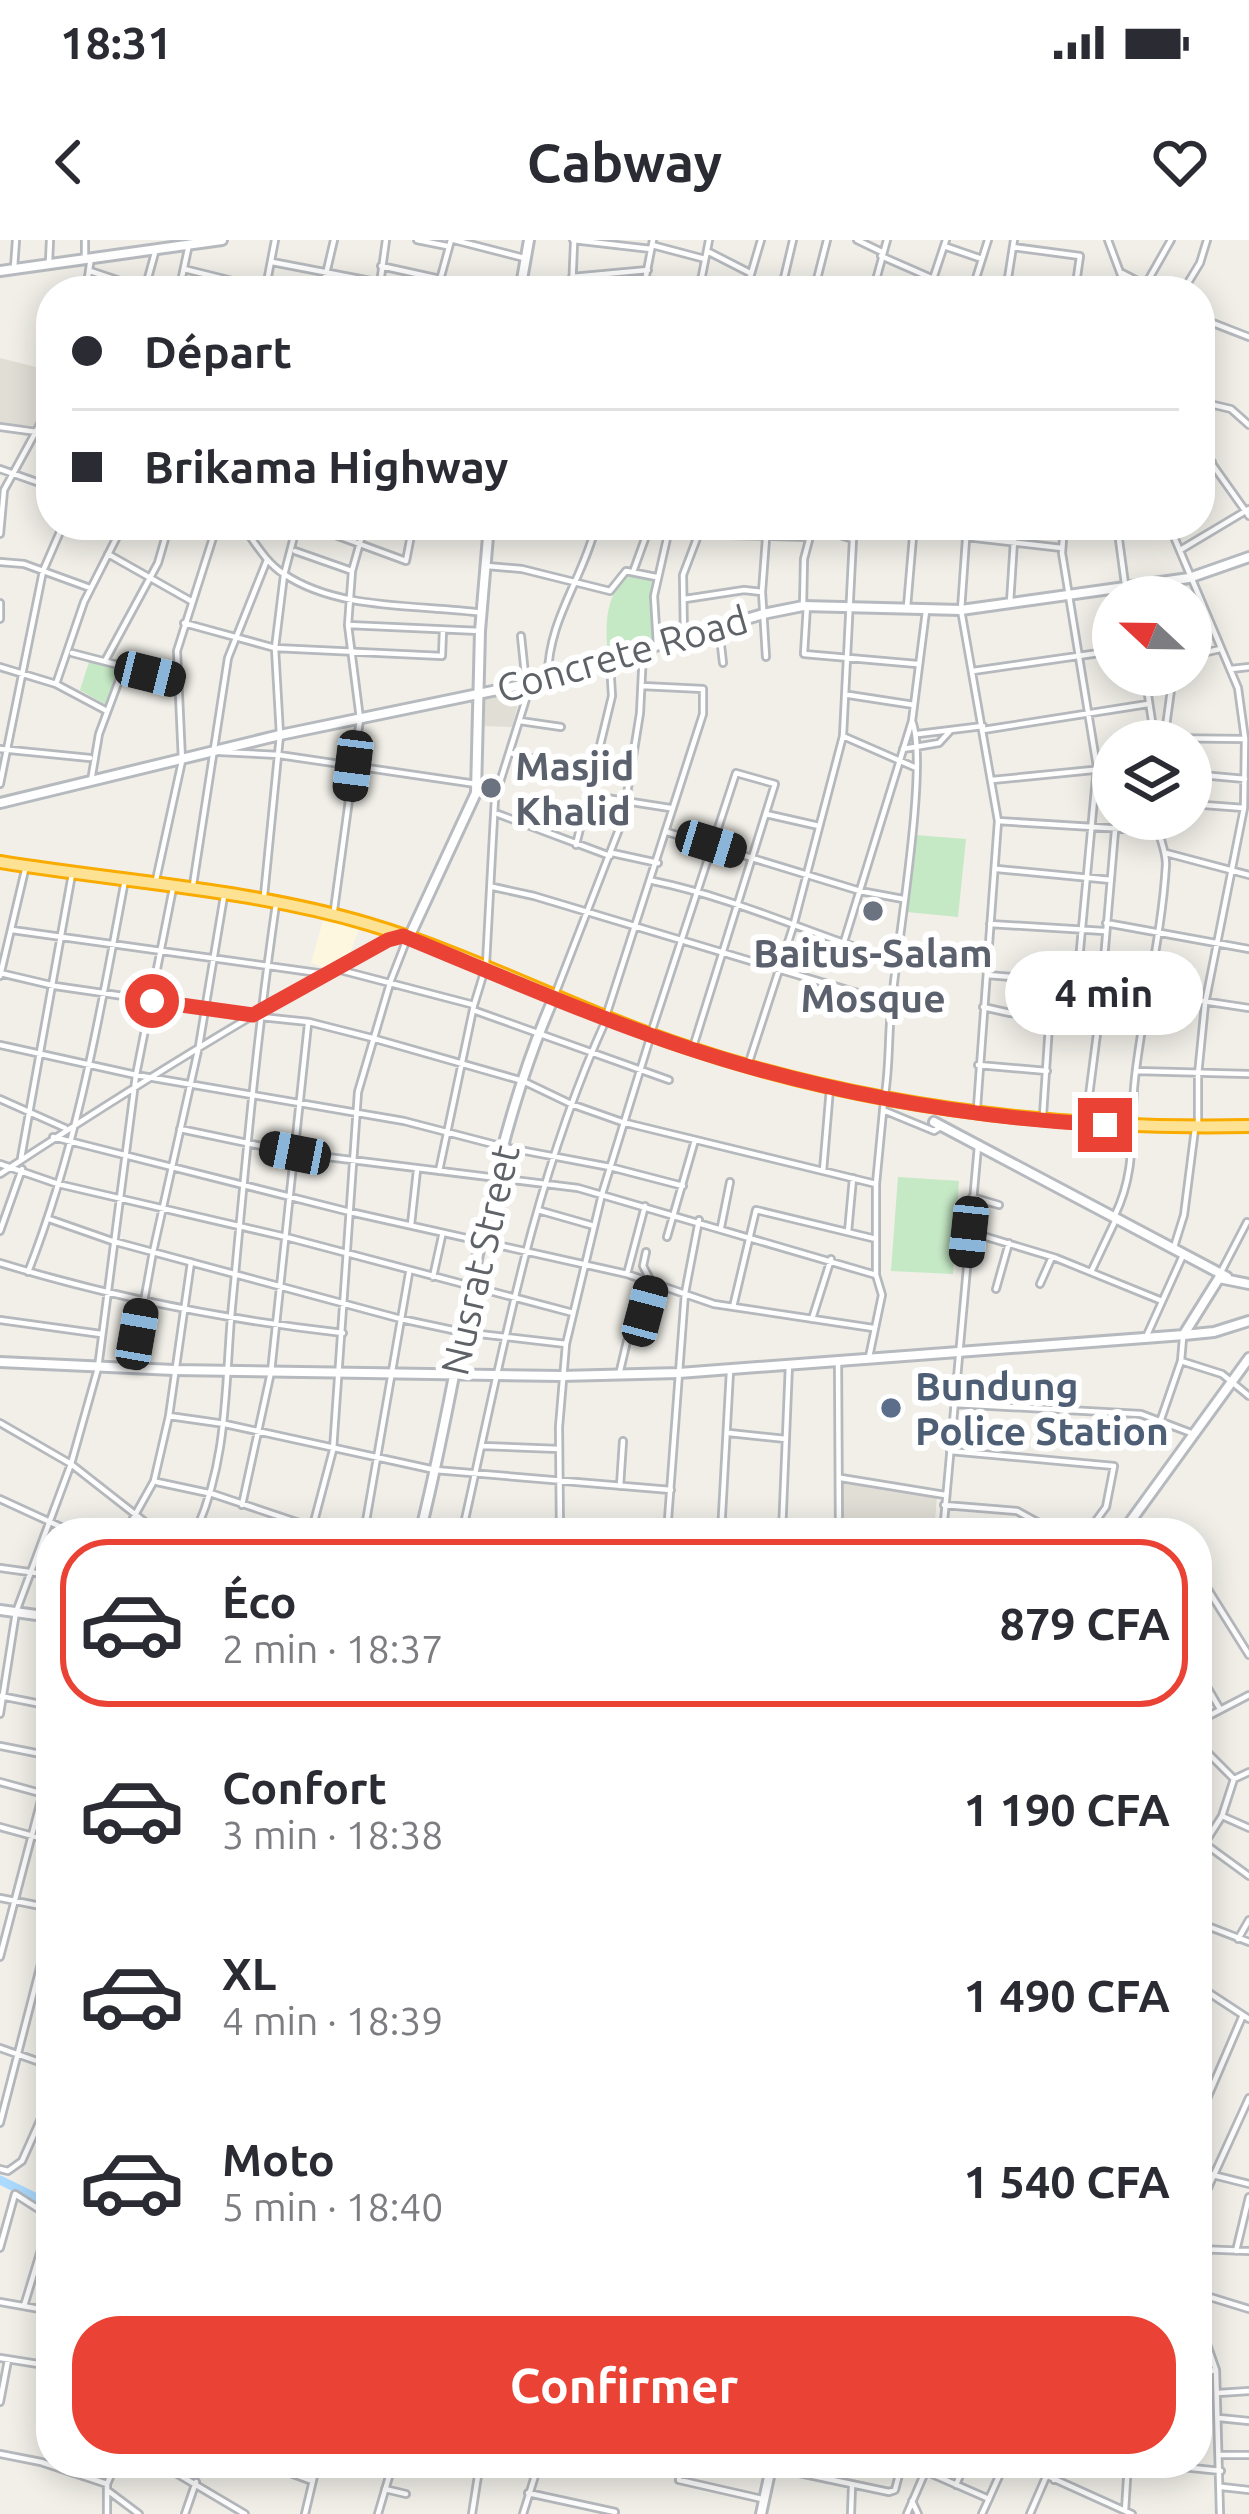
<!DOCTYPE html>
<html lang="fr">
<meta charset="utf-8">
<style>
:root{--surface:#fff;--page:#f2f2f3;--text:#2b2b33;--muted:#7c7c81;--line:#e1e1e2;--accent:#ea4335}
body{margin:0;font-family:Ubuntu,sans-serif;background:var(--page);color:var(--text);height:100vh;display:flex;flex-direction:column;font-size:45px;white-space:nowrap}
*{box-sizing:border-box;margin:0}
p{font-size:39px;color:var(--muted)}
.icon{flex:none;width:66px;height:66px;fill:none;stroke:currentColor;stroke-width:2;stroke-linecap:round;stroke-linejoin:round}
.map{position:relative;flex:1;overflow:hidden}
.side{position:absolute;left:36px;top:1278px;width:1176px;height:960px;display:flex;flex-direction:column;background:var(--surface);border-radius:48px;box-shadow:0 6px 30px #0003}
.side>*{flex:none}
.top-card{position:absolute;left:36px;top:36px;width:1179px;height:264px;border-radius:48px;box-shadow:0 6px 30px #0003;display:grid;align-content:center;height:264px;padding:0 36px;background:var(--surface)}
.needle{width:78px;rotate:292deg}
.fabs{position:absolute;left:1092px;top:336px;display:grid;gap:24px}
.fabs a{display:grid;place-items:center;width:120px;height:120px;border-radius:50%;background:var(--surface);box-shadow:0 6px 30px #0003;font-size:60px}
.end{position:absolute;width:54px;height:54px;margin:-27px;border:15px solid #ea4335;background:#fff;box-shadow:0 0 0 6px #fff}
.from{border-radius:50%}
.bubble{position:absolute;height:84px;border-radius:42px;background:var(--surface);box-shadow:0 6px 30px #0003;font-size:39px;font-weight:700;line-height:84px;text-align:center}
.car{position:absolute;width:36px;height:72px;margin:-36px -18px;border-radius:15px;box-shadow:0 0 9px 3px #0007;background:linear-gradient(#222 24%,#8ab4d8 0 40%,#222 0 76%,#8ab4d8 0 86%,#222 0)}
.top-card b{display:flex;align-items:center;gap:42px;height:114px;font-size:45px}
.top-card b+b{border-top:3px solid var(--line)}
.top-card i{width:30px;height:30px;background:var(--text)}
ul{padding:21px 0 0;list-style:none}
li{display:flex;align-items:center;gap:36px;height:168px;margin:0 24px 18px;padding:0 12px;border:6px solid transparent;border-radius:48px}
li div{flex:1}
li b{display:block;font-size:45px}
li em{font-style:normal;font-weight:700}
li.selected{border-color:var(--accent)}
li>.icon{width:108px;height:108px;stroke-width:1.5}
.button{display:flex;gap:24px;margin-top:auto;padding:24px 36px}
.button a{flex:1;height:138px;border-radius:48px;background:var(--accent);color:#fff;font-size:48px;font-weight:700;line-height:138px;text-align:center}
.status{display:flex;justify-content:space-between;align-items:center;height:84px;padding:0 60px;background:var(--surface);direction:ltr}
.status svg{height:33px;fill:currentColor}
header{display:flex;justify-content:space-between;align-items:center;height:156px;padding:0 36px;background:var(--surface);font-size:54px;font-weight:700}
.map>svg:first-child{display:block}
</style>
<div class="status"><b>18:31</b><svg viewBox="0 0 49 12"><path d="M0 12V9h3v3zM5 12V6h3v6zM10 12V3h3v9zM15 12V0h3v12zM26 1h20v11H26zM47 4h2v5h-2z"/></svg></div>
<header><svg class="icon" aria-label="back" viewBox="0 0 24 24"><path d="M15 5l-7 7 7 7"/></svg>Cabway<svg class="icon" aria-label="heart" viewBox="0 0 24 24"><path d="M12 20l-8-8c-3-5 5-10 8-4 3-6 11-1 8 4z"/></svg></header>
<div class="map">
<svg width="1249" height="2274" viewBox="0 0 1249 2274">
<rect width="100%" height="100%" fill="#f1efe8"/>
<path fill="#fef7e0" d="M 324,677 L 360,686 L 348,719 L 331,730 L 311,723 Z"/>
<path fill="#e1ded6" d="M 0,118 L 51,131 L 38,186 L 0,184 Z
M 522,448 L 512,487 L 481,486 L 482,459 Z
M 841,1240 L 937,1256 L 934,1293 L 840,1293 Z"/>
<path fill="#c5e8c5" d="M 626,333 L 652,339 L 653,403 L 608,417 C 605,383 605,361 626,333 Z
M 90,419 L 120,427 L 105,464 L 80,450 Z
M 915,595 L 966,599 L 958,677 L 907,672 Z
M 898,937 L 959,941 L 953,1034 L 891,1031 Z"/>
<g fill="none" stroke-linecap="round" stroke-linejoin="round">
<path stroke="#aadaff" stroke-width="9" d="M 0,1940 L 51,1965"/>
<defs>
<path id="street" d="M 85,0 L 85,17
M 417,0 L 447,6
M 454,0 L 524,18
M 573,0 L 651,9
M 857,0 L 882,12
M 1108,0 L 1127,51
M 652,5 L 705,19
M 944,6 L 982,19
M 1013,7 L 1080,16 L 1075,51
M 707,11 L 750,33
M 881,16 L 961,51
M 49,22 L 50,0
M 272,22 L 381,43
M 381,26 L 440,39
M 14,28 L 16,0
M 184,29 L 265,49
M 90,31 L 150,51
M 1122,33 L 1157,51
M 572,37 L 648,30
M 1146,44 L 1171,0
M 266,47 L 275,0
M 1007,48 L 1032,51
M 145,49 L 156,9
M 86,51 L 91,17
M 179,51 L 189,4
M 322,51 L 334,0
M 379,51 L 386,0
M 437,51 L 451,0
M 572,51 L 574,3
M 643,51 L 653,0
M 699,51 L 709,0
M 746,51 L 761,0
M 781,51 L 793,0
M 814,51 L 827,0
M 873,51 L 887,0
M 929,51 L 946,0
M 972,51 L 988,0
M 1006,51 L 1014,0
M 1183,51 L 1200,23 L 1207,0
M 1200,78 L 1249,97
M 1214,165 L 1231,169 L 1249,185
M 0,187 L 37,192 L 51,200
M 1200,207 L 1249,276
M 0,229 L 51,247
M 1200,230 L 1212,222
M 242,285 C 255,302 265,322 284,334 C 339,371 418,364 483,373
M 308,285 L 406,321 L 413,285
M 706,285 L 729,295 L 810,297
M 967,285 L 961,370 L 998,581 L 977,868
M 1064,285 L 1062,313 L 1097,527 L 1077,742
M 1117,285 L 1125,344
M 1169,285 L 1238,448 L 1245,499 L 1244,568 L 1205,764 L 1198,835 L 1198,882
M 813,287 L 853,299
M 0,294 L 4,250 L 51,164
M 251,297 L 255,285
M 966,297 L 1062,308
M 1182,309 L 1249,269
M 295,311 L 352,331
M 108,314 L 191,361
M 0,322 L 24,324 L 90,348
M 487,326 L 522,329 L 610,351 L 626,331 L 656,337
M 633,332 L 650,285
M 685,359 L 744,350 L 762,352
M 0,363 L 0,379
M 1010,363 L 1015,285
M 807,365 L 804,414 L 917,424
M 803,366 L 804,319 L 813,285
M 907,367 L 914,285
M 184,383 L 275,408 L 442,416 L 443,390
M 348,385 L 480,391
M 719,388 L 723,423
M 521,396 L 526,444
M 684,398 L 683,335 L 702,285
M 657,405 L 654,356 L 670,285
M 72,413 L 176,440
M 1191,416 L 1220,409
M 766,417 L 762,352 L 767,285
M 105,421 L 158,323 L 169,285
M 0,427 L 56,444 L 105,470
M 1231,429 L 1249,427
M 973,431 L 1113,411
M 1145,435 L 1155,501
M 548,438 C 547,381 584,337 596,285
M 56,444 L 84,362 L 123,285
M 849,455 L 914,465
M 520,481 L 561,487
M 983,490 L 1148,464
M 918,494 L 983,486
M 843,496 L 914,527
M 1154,498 L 1244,499
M 1164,501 L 1173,435
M 0,509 L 90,518
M 903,509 L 939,503 L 950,491
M 220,512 L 279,515 L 476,544
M 511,513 L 566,527
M 1191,534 L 1245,539
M 992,540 L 1113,528
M 91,541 L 99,494 L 124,427
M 0,544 L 43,331 L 63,285
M 587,555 L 670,568
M 1095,555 L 1113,558
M 1191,564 L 1244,568
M 498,574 L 610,616
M 766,574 L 819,586
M 998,581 L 1157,591
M 667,592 L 860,651 L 903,659
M 576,605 L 612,456 L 610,423
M 612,613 L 658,623
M 1166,613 L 1249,635
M 997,629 L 1111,640
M 156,640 L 182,521 L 177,411 L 217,285
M 653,641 C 736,658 815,696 897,721
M 193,645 L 228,418 L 267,320
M 493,647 L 534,656 L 891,763
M 264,656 L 280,495 L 275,408 L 284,335 L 297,285
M 334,670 L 360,479 L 348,385 L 352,331 L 365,285
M 1106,683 L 1249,709
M 990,684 L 1104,691
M 12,690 L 325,734
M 843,705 L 912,481
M 486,724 L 495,558 L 531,443
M 340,730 L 474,765
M 0,733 L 55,746 L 253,775
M 987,735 L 1077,742 L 1249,768
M 0,736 L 25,630
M 556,752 L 623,579 L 640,473 L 643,412
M 983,767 L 1010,773 L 1144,781
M 473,770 L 669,840
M 607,773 L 703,474 L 703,449 L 642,446
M 261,777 L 309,782 L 372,798 L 523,841 L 571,864 L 622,882 L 876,944
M 652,790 L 736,533 L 775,544 L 694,804
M 0,805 L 136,835 L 404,881 L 504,907 L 610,927 L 683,946
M 749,822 L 793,687 L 843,496 L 853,299 L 858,285
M 978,825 L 1047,831
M 1136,831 L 1249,834
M 885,854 C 890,823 888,792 892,760 C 897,706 929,522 912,481 L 926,371
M 0,859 L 65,888
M 883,870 L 934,891 L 942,886
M 1043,875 L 1052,740
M 1086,879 L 1099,778 L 1116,579
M 180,889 L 295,913 L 578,948 L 876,1035 L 882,1055 L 869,1117
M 53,897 L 350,972 L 627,1034 L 714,1064 L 873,1088
M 21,918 L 72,634
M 0,924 L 58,944 L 286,997 L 573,1073
M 439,931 L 474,765 L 485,729
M 823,931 L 830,848
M 0,934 C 90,875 181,817 274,763 C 308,744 360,709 396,697
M 972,957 L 999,965
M 538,970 L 594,986
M 1115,975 C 1138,927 1129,889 1135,838 C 1143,766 1162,696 1166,624 C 1166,608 1157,595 1157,579
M 49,979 L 112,1001 L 401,1079 L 462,1092 L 566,1104
M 411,985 L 417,930
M 721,987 L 730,942
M 0,991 L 22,929
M 848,992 L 853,938
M 970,992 L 1056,1018 L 1162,1061
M 667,997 L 695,900
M 1174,1007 L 1184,975 L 1195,889
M 0,1023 C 111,1057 228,1080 343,1093
M 28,1032 C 78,905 100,773 125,640
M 1091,1032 L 1117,977
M 1221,1032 L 1247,982
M 627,1034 L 645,966
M 876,1035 L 876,944 L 884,861
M 433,1037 L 442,996
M 1040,1044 L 1052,1017
M 996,1049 L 1009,1003
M 733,1067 L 756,970 L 876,999
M 645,1071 L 652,1043 L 643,1026 L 646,1012
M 812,1079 L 831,1019
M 0,1080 L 101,1094
M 1147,1095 L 1184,1013
M 838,1120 L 839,1293
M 1181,1121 L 1222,1134 L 1249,1156
M 132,1127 L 153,1012 L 199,806 L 224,656
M 619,1135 L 627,1101
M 954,1164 L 1141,1174 L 1191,1193
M 169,1176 L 225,1184 L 435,1230 L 671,1250
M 1161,1179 L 1181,1121 L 1183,1098
M 0,1183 L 71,1224 L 159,1293
M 729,1193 L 786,1199
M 482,1206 L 559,1209
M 950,1211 L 1114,1226 L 1106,1267 L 1087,1293
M 841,1238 L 945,1255
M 157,1242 L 213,1254 L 329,1293
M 620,1246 L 623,1201
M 0,1259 L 74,1293
M 242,1265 L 271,1132 L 308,784
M 944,1265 L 1017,1271 L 1057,1293
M 1133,1279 L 1151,1293
M 463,1292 L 481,1293
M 125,1293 L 154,1241 L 169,1176 L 191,1022
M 195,1293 C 227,1223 225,1152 231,1077 C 244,939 256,801 276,664
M 311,1293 L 333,1210 L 358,852 L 391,740 L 407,699
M 364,1293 L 409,1033
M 462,1293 C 501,1120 532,942 606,780
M 560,1293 L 559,1187 L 566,1104 L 602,954 L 651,795
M 667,1293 L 685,1053 L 699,980
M 721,1293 L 730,1131
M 782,1293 L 789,1124
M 943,1293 L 978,906
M 0,1328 L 51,1335
M 1197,1332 L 1249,1415
M 1197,1430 L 1220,1469
M 0,1456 L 51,1466
M 0,1474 L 16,1372 L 71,1224 L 98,1128 L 136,835 L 173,648
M 1197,1482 L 1249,1455
M 1197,1502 L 1234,1539 L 1222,1576 L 1197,1615
M 0,1506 L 51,1516
M 1234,1539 L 1249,1532
M 0,1542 L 51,1556
M 1222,1576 L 1249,1588
M 0,1587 L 51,1601
M 1197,1598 L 1249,1636
M 0,1658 L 51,1668
M 1197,1682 L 1249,1702
M 1238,1699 L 1249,1680
M 1197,1704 L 1207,1689
M 0,1717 L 51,1522
M 1197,1745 L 1249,1779
M 0,1808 L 51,1826
M 1197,1816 L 1206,1819
M 1197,1882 L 1243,1775
M 0,1883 L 51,1685
M 0,1929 L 8,1931 L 22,1921 L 51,1856
M 1197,1931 L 1249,1944
M 1197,1972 L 1249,1858
M 0,2008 L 15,1954 L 51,1977
M 1197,2009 L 1249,2011
M 1236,2011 L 1249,1957
M 1197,2053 L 1249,2069
M 0,2062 L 51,2071
M 24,2066 L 51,1977
M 1197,2076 L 1216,2130 L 1220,2274
M 0,2118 L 51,2126
M 1197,2135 L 1215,2130
M 1218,2153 L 1249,2151
M 0,2162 L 8,2120
M 1219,2178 L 1249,2181
M 0,2214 L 41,2222 L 107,2244
M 1221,2215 L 1249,2215
M 159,2223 L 245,2274
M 263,2223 L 312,2241
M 680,2223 L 679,2240 L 762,2259
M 1019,2223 L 1132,2274
M 1144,2223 L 1221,2231
M 435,2225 L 436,2223
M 828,2225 L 829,2223
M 771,2227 L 889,2252 L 895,2250 L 902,2223
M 925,2231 L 989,2259
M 1054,2240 L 1056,2223
M 956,2245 L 965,2223
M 1222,2247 L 1249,2250
M 385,2249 L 406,2254
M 107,2250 L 139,2274
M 528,2253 L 615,2272
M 912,2261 L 918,2274
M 1125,2271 L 1128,2223
M 107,2274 L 107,2244 L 116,2223
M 185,2274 L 196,2242
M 305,2274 L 317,2223
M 378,2274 L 393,2223
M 472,2274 L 480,2223
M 523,2274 L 539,2223
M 851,2274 L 852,2246
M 907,2274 L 929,2223
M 982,2274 L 1005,2223
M 1030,2274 L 1046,2237"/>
<path id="secondary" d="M 0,31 L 222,0
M 520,51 L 529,0
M 0,563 L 280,495 L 531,443 L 763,374 L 803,366 L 961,370 L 1189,338 L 1249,317
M 411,693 L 476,553 L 480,391 L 489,285
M 934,882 L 1227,1037
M 1184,1094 L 1219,1038 L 1249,1044
M 0,1122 L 174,1130 L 561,1136 L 679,1133 L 1184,1095 L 1214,1092 L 1249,1081
M 420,1293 C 465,1117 481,921 555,755
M 1122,1293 L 1249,1118
M 0,1370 L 51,1377
M 761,2274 L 772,2223"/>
<path id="highway" d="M 0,622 C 122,642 250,649 368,684 C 476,716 577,771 683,806 C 866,868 1056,890 1249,886"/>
</defs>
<use href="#street" stroke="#b5b8bc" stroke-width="10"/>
<use href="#secondary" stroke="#b6babf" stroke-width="14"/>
<use href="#highway" stroke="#f9ab00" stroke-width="16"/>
<use href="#street" stroke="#fff" stroke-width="4.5"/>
<use href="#secondary" stroke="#fff" stroke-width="8"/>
<use href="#highway" stroke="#fde293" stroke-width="10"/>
</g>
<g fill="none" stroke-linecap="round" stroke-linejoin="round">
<path stroke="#ea4335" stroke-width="15" d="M 152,761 L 253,775 L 388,700 L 403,696 C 513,741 622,790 736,823 C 856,858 980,878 1105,885"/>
</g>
<g fill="#6b7280" stroke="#fff" stroke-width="4.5">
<circle cx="491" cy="548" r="12"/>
<circle cx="873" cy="671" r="12"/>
</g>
<circle fill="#5c6f8a" stroke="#fff" stroke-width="4.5" cx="891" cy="1168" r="12"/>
<g text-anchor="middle" stroke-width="12" stroke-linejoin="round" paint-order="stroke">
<g font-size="39" fill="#5f6368" stroke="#fff">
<text transform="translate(622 414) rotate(-16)" y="14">Concrete Road</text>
<text transform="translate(480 1020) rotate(-77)" y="14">Nusrat Street</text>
</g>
<g font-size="39" font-weight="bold" fill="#5b616d" stroke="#fff" text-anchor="start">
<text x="515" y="540">Masjid<tspan x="515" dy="45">Khalid</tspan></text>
<text x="873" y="727" text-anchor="middle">Baitus-Salam<tspan x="873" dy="45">Mosque</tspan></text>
</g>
<g font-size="39" font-weight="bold" fill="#4e5e75" stroke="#fff" text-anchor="start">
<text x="915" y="1160">Bundung<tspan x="915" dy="45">Police Station</tspan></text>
</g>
</g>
</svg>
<div class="fabs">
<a><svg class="needle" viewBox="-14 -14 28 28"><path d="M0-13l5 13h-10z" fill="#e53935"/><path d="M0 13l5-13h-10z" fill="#7c7c81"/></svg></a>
<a><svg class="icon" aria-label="layers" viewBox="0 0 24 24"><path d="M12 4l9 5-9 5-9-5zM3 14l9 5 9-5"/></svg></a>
</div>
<i class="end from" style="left:152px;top:761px"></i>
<i class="end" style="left:1105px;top:885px"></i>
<div class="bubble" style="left:1005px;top:711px;width:198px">4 min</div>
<i class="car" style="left:150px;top:434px;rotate:104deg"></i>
<i class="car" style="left:353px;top:526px;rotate:187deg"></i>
<i class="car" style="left:711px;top:604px;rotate:107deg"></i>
<i class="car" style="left:295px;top:913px;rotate:281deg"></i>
<i class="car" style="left:969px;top:992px;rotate:186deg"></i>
<i class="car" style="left:645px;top:1071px;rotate:15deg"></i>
<i class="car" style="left:137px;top:1094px;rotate:10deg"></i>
<div class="top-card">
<b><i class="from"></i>Départ</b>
<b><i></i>Brikama Highway</b>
</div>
<section class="side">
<ul>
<li class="selected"><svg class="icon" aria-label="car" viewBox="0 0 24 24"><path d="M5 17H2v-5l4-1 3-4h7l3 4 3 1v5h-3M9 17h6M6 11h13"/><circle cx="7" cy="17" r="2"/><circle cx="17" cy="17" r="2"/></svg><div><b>Éco</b><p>2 min · 18:37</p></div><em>879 CFA</em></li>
<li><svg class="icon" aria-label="car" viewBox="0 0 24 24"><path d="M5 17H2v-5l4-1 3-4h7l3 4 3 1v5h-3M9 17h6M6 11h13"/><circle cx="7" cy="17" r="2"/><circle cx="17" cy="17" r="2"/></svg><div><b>Confort</b><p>3 min · 18:38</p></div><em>1 190 CFA</em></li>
<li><svg class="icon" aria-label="car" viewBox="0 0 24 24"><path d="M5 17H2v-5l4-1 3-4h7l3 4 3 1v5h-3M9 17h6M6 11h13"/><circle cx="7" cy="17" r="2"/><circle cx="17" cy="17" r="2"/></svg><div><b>XL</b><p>4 min · 18:39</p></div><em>1 490 CFA</em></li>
<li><svg class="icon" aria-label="car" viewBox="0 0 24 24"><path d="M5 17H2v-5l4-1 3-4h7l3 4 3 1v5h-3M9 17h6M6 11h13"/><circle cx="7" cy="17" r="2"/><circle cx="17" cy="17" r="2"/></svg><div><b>Moto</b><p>5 min · 18:40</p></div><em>1 540 CFA</em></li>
</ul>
<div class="button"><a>Confirmer</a></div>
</section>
</div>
